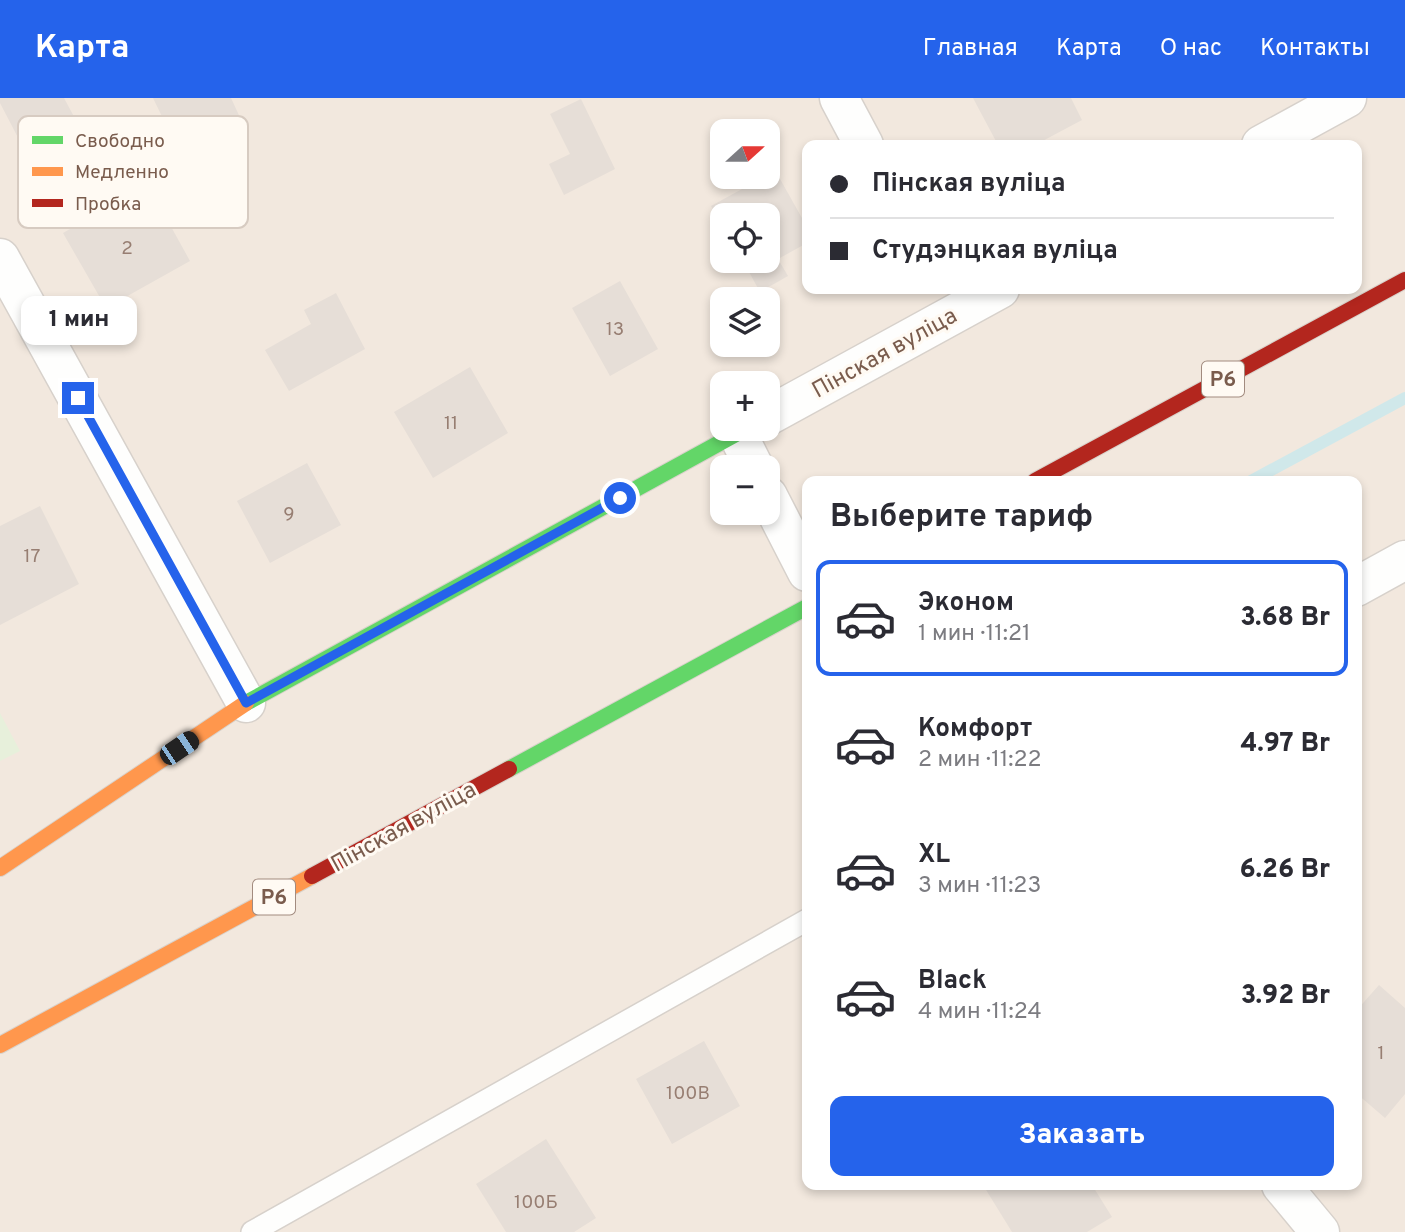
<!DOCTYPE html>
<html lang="ru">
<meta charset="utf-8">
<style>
:root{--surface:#fff;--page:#f2f2f3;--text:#2b2b33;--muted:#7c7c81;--line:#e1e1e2;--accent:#2563eb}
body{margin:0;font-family:Overpass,sans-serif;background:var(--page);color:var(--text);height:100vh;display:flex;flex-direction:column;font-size:26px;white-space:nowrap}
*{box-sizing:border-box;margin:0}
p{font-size:23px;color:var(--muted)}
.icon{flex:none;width:38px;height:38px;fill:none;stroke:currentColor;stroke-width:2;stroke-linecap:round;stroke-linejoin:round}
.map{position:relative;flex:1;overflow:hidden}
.sheet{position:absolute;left:802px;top:378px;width:560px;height:714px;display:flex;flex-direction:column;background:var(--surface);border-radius:14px;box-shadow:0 4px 10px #0003}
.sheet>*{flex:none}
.hud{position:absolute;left:802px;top:42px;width:560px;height:154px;border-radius:14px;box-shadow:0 4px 10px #0003;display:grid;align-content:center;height:154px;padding:0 28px;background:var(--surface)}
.needle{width:46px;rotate:69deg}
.fabs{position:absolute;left:710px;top:21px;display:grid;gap:14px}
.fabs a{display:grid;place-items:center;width:70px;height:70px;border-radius:14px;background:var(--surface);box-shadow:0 4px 10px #0003;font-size:35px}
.end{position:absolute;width:32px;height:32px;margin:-16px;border:9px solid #2563eb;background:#fff;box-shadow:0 0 0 4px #fff}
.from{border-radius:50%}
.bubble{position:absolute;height:49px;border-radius:14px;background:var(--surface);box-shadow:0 4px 10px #0003;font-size:23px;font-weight:800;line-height:49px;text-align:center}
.car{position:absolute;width:21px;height:42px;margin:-21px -10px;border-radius:9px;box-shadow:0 0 5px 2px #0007;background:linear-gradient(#222 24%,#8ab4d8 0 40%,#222 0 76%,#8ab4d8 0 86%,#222 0)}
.hud b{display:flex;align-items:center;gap:24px;height:66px;font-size:26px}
.hud b+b{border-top:2px solid var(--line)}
.hud i{width:18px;height:18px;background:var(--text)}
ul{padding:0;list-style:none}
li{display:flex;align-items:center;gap:21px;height:116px;margin:0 14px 10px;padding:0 14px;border:4px solid transparent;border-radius:14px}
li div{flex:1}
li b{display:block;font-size:26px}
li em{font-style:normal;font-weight:800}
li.active{border-color:var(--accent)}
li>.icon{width:63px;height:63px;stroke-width:1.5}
h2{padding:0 28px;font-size:32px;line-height:84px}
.cta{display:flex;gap:14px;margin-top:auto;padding:14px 28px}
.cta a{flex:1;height:80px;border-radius:14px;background:var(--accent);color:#fff;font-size:28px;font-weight:800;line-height:80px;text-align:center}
header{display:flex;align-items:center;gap:42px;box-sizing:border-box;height:98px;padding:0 35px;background:var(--accent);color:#fff}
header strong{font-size:33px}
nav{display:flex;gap:38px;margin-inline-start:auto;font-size:24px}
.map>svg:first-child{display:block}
</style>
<header>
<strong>Карта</strong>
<nav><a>Главная</a><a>Карта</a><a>О нас</a><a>Контакты</a></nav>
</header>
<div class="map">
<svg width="1405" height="1134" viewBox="0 0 1405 1134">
<rect width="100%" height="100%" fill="#f9f5f0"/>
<path fill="#f2e8de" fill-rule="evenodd" d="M 0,0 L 1405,0 L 1405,1134 L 0,1134 ZM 723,33 L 768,33 L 768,79 L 723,79 ZM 807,47 L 1356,47 L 1356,191 L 807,191 ZM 723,117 L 768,117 L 768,163 L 723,163 ZM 723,201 L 768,201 L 768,247 L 723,247 ZM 723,285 L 768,285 L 768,331 L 723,331 ZM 723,369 L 768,369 L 768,415 L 723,415 ZM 807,383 L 1356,383 L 1356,1087 L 807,1087 Z"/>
<path fill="#e7f0db" d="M 0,615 L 20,653 L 0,663 Z"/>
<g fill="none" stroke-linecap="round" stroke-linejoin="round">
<path stroke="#d0e8ea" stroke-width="12" d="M 1251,383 L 1405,300"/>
</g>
<path fill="#e6ded7" d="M 0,0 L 64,0 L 79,28 L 26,55 L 0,5 Z
M 153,0 L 231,0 L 249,39 L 183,70 L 168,38 L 171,37 Z
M 973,0 L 1071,0 L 1082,22 L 1035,47 L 998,47 Z
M 581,1 L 615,71 L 564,97 L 549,66 L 570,56 L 550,16 Z
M 775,72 L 807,129 L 807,145 L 778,161 L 788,178 L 760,194 L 743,163 L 768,163 L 768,117 L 723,117 L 723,128 L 711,108 L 764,79 L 768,79 L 768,76 Z
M 148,87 L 190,163 L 106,210 L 63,135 Z
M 620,183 L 658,251 L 610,278 L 572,210 Z
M 336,195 L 365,251 L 289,293 L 265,252 L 311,226 L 304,212 Z
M 470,269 L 508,335 L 433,380 L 394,314 Z
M 307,365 L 341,427 L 270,465 L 237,403 Z
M 40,408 L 79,486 L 0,527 L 0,428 Z
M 1379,887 L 1405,910 L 1405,996 L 1385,1020 L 1356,995 L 1356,913 Z
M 704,943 L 740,1008 L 672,1046 L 636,981 Z
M 546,1041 L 596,1120 L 574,1134 L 506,1134 L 476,1086 Z
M 983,1087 L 1092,1087 L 1112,1119 L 1087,1134 L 1012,1134 Z"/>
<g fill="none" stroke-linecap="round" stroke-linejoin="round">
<defs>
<path id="lane" d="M 252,1134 L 807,822"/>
<path id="street" d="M 839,0 L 864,47
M 1261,47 L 1347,0
M 0,160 L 246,605
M 768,318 L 1000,191
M 737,335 L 754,369
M 768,398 L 807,474
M 1356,489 L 1405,462
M 1281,1087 L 1320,1134"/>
<path id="fast" d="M 246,605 L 745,331
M 509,671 L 807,509"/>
<path id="slow" d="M 0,770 L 246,605
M 0,947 L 312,778"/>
<path id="jam" d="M 1035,383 L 1405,182
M 312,778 L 509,671"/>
</defs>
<use href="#lane" stroke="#d7d1cb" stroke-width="24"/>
<use href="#street" stroke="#d7d1cb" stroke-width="41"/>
<use href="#fast" stroke="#d9d2cb" stroke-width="18"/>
<use href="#slow" stroke="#d9d2cb" stroke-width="18"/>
<use href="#jam" stroke="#d9d2cb" stroke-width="18"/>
<use href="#lane" stroke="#fefefd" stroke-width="21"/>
<use href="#street" stroke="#fefefd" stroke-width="38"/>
<use href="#fast" stroke="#63d668" stroke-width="16"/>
<use href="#slow" stroke="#ff974d" stroke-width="16"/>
<use href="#jam" stroke="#b3261e" stroke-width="16"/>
</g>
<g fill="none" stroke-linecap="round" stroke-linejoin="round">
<path stroke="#2563eb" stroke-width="9" d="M 78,300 L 246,605 L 620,400"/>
</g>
<g text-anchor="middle" stroke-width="6" stroke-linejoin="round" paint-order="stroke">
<g font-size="19" fill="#977e72">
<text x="127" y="156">2</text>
<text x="615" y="237">13</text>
<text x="451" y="331">11</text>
<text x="289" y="422">9</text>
<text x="32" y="464">17</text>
<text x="1381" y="961">1</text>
<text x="688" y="1001">100В</text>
<text x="536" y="1110">100Б</text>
</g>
<g fill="#fffaf3" stroke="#a28b7f" stroke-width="2">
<rect x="1202" y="263.5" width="42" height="35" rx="5"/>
<rect x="253" y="781.5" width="42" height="35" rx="5"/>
</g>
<g font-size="21" font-weight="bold" fill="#7a5c4d">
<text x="1223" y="288">Р6</text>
<text x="274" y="806">Р6</text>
</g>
<g font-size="23" fill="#7a5c4d" stroke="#fffaf3">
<text transform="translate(884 254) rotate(-29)" y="8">Пінская вуліца</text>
<text transform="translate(403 728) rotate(-29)" y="8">Пінская вуліца</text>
</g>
</g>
<rect x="18" y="18" width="230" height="112" rx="10" fill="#fffaf3" stroke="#d7cbc1" stroke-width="2"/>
<rect x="32" y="38" width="31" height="8" fill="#63d668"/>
<rect x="32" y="69" width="31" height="9" fill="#ff974d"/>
<rect x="32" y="101" width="31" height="8" fill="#b3261e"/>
<g font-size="19" fill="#7a5c4d">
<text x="75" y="49">Свободно</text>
<text x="75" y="80">Медленно</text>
<text x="75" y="112">Пробка</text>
</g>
</svg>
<div class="fabs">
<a><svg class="needle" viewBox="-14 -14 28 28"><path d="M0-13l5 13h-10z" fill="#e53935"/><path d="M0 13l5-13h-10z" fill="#7c7c81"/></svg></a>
<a><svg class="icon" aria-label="locate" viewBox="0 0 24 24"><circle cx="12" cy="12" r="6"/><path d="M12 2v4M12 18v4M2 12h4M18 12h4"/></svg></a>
<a><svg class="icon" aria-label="layers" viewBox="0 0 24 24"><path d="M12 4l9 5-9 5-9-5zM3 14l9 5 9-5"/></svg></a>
<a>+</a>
<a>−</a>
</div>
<i class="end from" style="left:620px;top:400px"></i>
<i class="end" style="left:78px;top:300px"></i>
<div class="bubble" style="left:21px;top:198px;width:116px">1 мин</div>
<i class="car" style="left:179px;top:650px;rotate:56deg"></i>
<div class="hud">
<b><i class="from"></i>Пінская вуліца</b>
<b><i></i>Студэнцкая вуліца</b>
</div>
<section class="sheet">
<h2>Выберите тариф</h2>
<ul>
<li class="active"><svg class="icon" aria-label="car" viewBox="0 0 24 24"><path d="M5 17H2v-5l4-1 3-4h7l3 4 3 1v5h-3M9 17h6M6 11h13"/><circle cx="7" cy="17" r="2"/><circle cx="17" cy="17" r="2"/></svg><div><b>Эконом</b><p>1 мин · 11:21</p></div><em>3.68 Br</em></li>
<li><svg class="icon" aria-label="car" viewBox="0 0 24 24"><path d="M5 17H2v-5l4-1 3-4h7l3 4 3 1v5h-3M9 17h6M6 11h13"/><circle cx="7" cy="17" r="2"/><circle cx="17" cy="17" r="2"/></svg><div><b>Комфорт</b><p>2 мин · 11:22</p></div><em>4.97 Br</em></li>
<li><svg class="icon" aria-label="car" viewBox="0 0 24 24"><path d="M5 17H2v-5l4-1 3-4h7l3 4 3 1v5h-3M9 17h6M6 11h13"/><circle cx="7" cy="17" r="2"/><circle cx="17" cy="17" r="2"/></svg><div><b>XL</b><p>3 мин · 11:23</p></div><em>6.26 Br</em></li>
<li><svg class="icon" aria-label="car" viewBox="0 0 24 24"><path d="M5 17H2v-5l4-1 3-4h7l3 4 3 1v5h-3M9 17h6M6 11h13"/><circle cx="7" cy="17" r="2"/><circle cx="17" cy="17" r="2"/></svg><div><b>Black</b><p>4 мин · 11:24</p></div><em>3.92 Br</em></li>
</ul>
<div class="cta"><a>Заказать</a></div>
</section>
</div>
